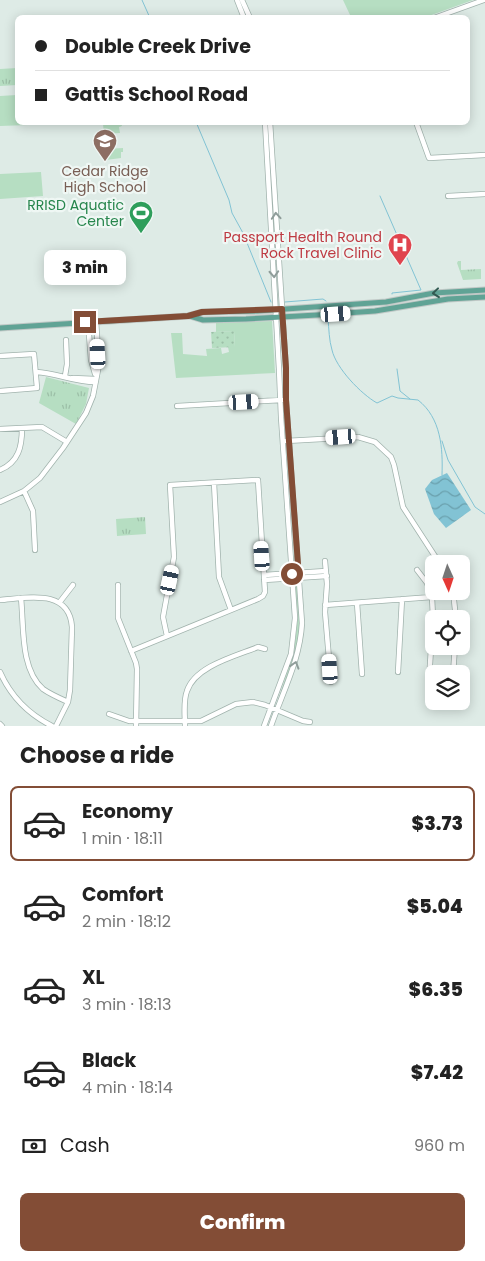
<!DOCTYPE html>
<meta charset="utf-8">
<style>
:root{--surface:#fff;--page:#f2f2f2;--text:#222;--muted:#767676;--line:#e0e0e0;--accent:#834d36}
body{margin:0;font-family:Poppins,sans-serif;background:var(--page);color:var(--text);height:100vh;display:flex;flex-direction:column;font-size:19px;white-space:nowrap}
*{box-sizing:border-box;margin:0}
p{font-size:16px;color:var(--muted)}
.icon{flex:none;width:28px;height:28px;fill:none;stroke:currentColor;stroke-width:2;stroke-linecap:round;stroke-linejoin:round}
.map{position:relative;height:726px;overflow:hidden}
.details{display:flex;flex-direction:column;background:var(--surface);flex:1}
.details>*{flex:none}
.banner{position:absolute;left:15px;top:15px;width:455px;height:110px;border-radius:8px;box-shadow:0 2px 12px #0003;display:grid;align-content:center;height:110px;padding:0 20px;background:var(--surface)}
.needle{width:32px;rotate:177deg}
.fabs{position:absolute;left:425px;top:555px;display:grid;gap:10px}
.fabs a{display:grid;place-items:center;width:45px;height:45px;border-radius:8px;background:var(--surface);box-shadow:0 2px 12px #0003;font-size:25px}
.end{position:absolute;width:22px;height:22px;margin:-11px;border:6px solid #834d36;background:#fff;box-shadow:0 0 0 2px #fff}
.from{border-radius:50%}
.bubble{position:absolute;height:35px;border-radius:8px;background:var(--surface);box-shadow:0 2px 12px #0003;font-size:16px;font-weight:800;line-height:35px;text-align:center}
.car{position:absolute;width:15px;height:30px;margin:-15px -8px;border-radius:6px;box-shadow:0 0 4px 1px #0007;background:linear-gradient(#fff 24%,#345 0 40%,#fff 0 76%,#345 0 86%,#fff 0)}
.banner b{display:flex;align-items:center;gap:18px;height:48px;font-size:19px}
.banner b+b{border-top:1px solid var(--line)}
.banner i{width:12px;height:12px;background:var(--text)}
ul{padding:0;list-style:none}
li{display:flex;align-items:center;gap:15px;height:75px;margin:0 10px 8px;padding:0 10px;border:2px solid transparent;border-radius:8px}
li div{flex:1}
li b{display:block;font-size:19px}
li em{font-style:normal;font-weight:800}
li.on{border-color:var(--accent)}
li>.icon{width:45px;height:45px;stroke-width:1.5}
h2{padding:0 20px;font-size:22px;line-height:60px}
.pay{display:flex;align-items:center;gap:12px;height:55px;padding:0 20px;font-size:19px}
.pay p{margin-inline-start:auto}
.primary-button{display:flex;gap:10px;margin-top:auto;padding:10px 20px}
.primary-button a{flex:1;height:58px;border-radius:8px;background:var(--accent);color:#fff;font-size:20px;font-weight:800;line-height:58px;text-align:center}
.map>svg:first-child{display:block}
</style>
<div class="map">
<svg width="485" height="726" viewBox="0 0 485 726">
<defs>
<pattern id="park-tufts" width="24" height="20" patternUnits="userSpaceOnUse" patternTransform="scale(1.25)"><rect width="24" height="20" fill="#b6dec2"/><path d="M3 7l-1-3M5 7V3M7 7l1-3M15 17l-1-3M17 17v-4M19 17l1-3" fill="none" stroke="#9cbfa7"/></pattern>
<pattern id="garden-dots" width="8" height="8" patternUnits="userSpaceOnUse" patternTransform="scale(1.25)"><rect width="8" height="8" fill="#b6dec2"/><path d="M2 2h.1M6 6h.1" fill="none" stroke="#9cbfa7" stroke-width="1.8" stroke-linecap="round"/></pattern>
<pattern id="water-waves" width="16" height="10" patternUnits="userSpaceOnUse" patternTransform="scale(1.25)"><rect width="16" height="10" fill="#82c3d4"/><path d="M0 5q4-4 8 0t8 0" fill="none" stroke="#6aa0ad"/></pattern>
</defs>
<rect width="100%" height="100%" fill="#deebe6"/>
<path fill="#b6dec2" d="M 343,0 L 473,0 L 426,17 L 351,17 Z
M 17,95 L 18,122 L 28,123 L 28,125 L 0,126 L 0,96 Z
M 121,123 L 122,126 L 119,127 L 120,133 L 104,134 L 103,124 Z
M 123,148 L 123,152 L 121,152 L 121,158 L 106,160 L 105,149 Z
M 41,172 L 43,196 L 0,199 L 0,174 Z
M 272,321 L 275,373 L 176,378 L 171,333 L 182,333 L 183,354 L 207,356 L 206,349 L 221,348 L 222,354 L 229,352 L 228,347 L 235,347 L 234,331 L 216,332 L 216,323 Z
M 298,582 C 300,608 302,634 295,659 C 290,675 282,691 276,706 L 294,652 L 298,616 L 295,586 Z"/>
<path fill="url(#park-tufts)" d="M 17,68 L 17,85 L 0,86 L 0,69 Z
M 461,261 L 461,270 L 481,269 L 481,279 L 463,280 L 457,263 L 458,261 Z
M 46,377 L 89,388 L 86,404 L 76,424 L 39,403 Z
M 145,517 L 146,534 L 117,536 L 116,519 Z"/>
<path fill="url(#garden-dots)" d="M 234,331 L 235,347 L 212,348 L 211,332 Z"/>
<path fill="url(#water-waves)" d="M 447,473 L 471,510 L 446,528 L 434,514 L 425,489 L 432,480 Z"/>
<g fill="none" stroke-linecap="round" stroke-linejoin="round">
<path stroke="#82c3d4" stroke-width="1" d="M 142,0 L 150,18
M 196,122 L 229,200 L 232,213 L 243,233 L 271,302
M 380,196 L 421,290 L 392,293 L 392,294
M 285,302 L 323,299 L 326,301
M 328,319 C 329,329 329,340 332,350 C 336,368 361,394 377,403 L 392,396 L 398,398 L 418,400 C 441,418 443,448 442,475
M 397,369 L 400,391 L 410,399
M 442,441 L 448,460 L 475,507 L 485,514"/>
<defs>
<path id="minor" d="M 237,0 L 244,18
M 242,0 L 250,18
M 434,18 L 484,0
M 270,122 L 286,369 L 286,400 L 302,623 C 300,660 283,691 271,726
M 416,122 L 429,158 L 485,155
M 448,196 L 485,194
M 88,322 L 91,360 L 95,374
M 0,356 L 34,354 L 37,388 L 0,391
M 36,372 C 57,373 74,382 95,382
M 65,376 L 67,364 L 66,340
M 73,378 L 95,379
M 177,406 L 282,400
M 0,429 L 42,427 L 67,442
M 286,441 L 358,437 L 375,442 L 391,457 L 394,465 L 403,507 L 440,564
M 0,470 C 19,462 22,446 22,428
M 214,483 L 219,577 L 231,610
M 24,491 L 33,511 L 35,550
M 0,502 L 24,491 L 40,478 L 63,448 L 86,413 L 93,396 L 99,365 L 96,321
M 325,561 L 327,584 L 325,612 L 331,682
M 264,575 L 326,571
M 264,580 L 327,576
M 118,585 L 118,618 L 136,663 L 137,669 L 136,726
M 453,591 L 456,619
M 432,597 L 433,617 L 429,680 L 434,681
M 21,598 C 24,626 20,669 43,689 C 50,694 59,698 68,702
M 0,600 C 27,598 69,588 72,627 L 70,690 L 68,702 L 56,726
M 59,603 L 73,585
M 357,603 L 362,674
M 325,605 L 432,597 L 427,583 L 417,570
M 131,651 L 258,599 L 263,596 L 265,592 L 258,480 L 170,485 L 174,557 L 163,617 L 167,636
M 0,672 C 11,697 28,714 52,726
M 398,672 L 402,599
M 453,674 L 455,646
M 109,714 L 129,721 L 201,721 L 236,704 L 253,702 L 265,705 L 303,721 L 310,722
M 0,724 L 2,726
M 185,726 C 185,715 183,701 187,691 C 195,666 236,656 258,647 L 265,649
M 264,726 L 291,654 L 295,618 L 281,417 L 279,369 L 265,122"/>
<path id="major" d="M 190,316 L 203,320 L 246,319 L 317,315 L 375,311 L 448,299 L 485,297
M 0,328 L 188,316 L 203,312 L 257,311 L 386,302 L 434,293 L 485,290"/>
</defs>
<use href="#minor" stroke="#a1b3ad" stroke-width="6"/>
<use href="#major" stroke="#c0c8c6" stroke-width="7"/>
<use href="#minor" stroke="#fff" stroke-width="4.5"/>
<use href="#major" stroke="#60a395" stroke-width="5"/>
</g>
<defs><path id="oneway-chevron" d="M-2-3.5L2.5 0L-2 3.5" fill="none" stroke-width="1.6" stroke-linecap="round" stroke-linejoin="round" transform="scale(1.25)"/></defs>
<g stroke="#8f9d9a">
<use href="#oneway-chevron" transform="translate(276 216) rotate(-94)"/>
<use href="#oneway-chevron" transform="translate(274 274) rotate(87)"/>
<use href="#oneway-chevron" transform="translate(295 665) rotate(-73)"/>
</g>
<use stroke="#325a52" href="#oneway-chevron" transform="translate(436 293) rotate(174)"/>
<g fill="none" stroke-linecap="round" stroke-linejoin="round">
<path stroke="#834d36" stroke-width="6" d="M 85,322 L 188,316 L 202,312 L 282,309 L 286,368 L 286,400 L 299,578 L 293,579 L 292,574"/>
</g>
<defs>
<symbol id="school-pin" viewBox="-11 -11 22 30"><path d="M0 17L-7.5 6A9.5 9.5 0 1 1 7.5 6Z" fill="#8d6e63" stroke="#eff7f4"/><path d="M0-5L7-2L0 1L-7-2ZM-4 1L0 2.5L4 1V4Q0 6-4 4Z" fill="#fff"/></symbol>
<symbol id="stadium-pin" viewBox="-11 -11 22 30"><path d="M0 17L-7.5 6A9.5 9.5 0 1 1 7.5 6Z" fill="#2e9e5b" stroke="#eff7f4"/><path d="M0-5a6.5 5 0 1 0 0 10a6.5 5 0 1 0 0-10ZM-3.5-1.8h7v3.6h-7Z" fill="#fff"/></symbol>
<symbol id="hospital-pin" viewBox="-11 -11 22 30"><path d="M0 17L-7.5 6A9.5 9.5 0 1 1 7.5 6Z" fill="#e0444e" stroke="#eff7f4"/><path d="M-5-5h3v3.5h4V-5h3V5h-3V1.5h-4V5h-3Z" fill="#fff"/></symbol>
</defs>
<g fill-rule="evenodd">
<use href="#school-pin" x="91" y="127" width="28" height="38"/>
<use href="#stadium-pin" x="127" y="199" width="28" height="38"/>
<use href="#hospital-pin" x="386" y="231" width="28" height="38"/>
</g>
<g text-anchor="middle" stroke-width="4.5" stroke-linejoin="round" paint-order="stroke">
<g font-size="14" fill="#785e54" stroke="#eff7f4">
<text x="105" y="176">Cedar Ridge<tspan x="105" dy="16">High School</tspan></text>
</g>
<g font-size="14" fill="#27864d" stroke="#eff7f4" text-anchor="end">
<text x="124" y="210">RRISD Aquatic<tspan x="124" dy="16">Center</tspan></text>
</g>
<g font-size="14" fill="#be3a42" stroke="#eff7f4" text-anchor="end">
<text x="382" y="242">Passport Health Round<tspan x="382" dy="16">Rock Travel Clinic</tspan></text>
</g>
</g>
</svg>
<div class="fabs">
<a><svg class="needle" viewBox="-14 -14 28 28"><path d="M0-13l5 13h-10z" fill="#e53935"/><path d="M0 13l5-13h-10z" fill="#767676"/></svg></a>
<a><svg class="icon" aria-label="locate" viewBox="0 0 24 24"><circle cx="12" cy="12" r="6"/><path d="M12 2v4M12 18v4M2 12h4M18 12h4"/></svg></a>
<a><svg class="icon" aria-label="layers" viewBox="0 0 24 24"><path d="M12 4l9 5-9 5-9-5zM3 14l9 5 9-5"/></svg></a>
</div>
<i class="end from" style="left:292px;top:574px"></i>
<i class="end" style="left:85px;top:322px"></i>
<div class="bubble" style="left:44px;top:250px;width:82px">3 min</div>
<i class="car" style="left:336px;top:314px;rotate:86deg"></i>
<i class="car" style="left:98px;top:354px;rotate:357deg"></i>
<i class="car" style="left:244px;top:402px;rotate:87deg"></i>
<i class="car" style="left:341px;top:437px;rotate:266deg"></i>
<i class="car" style="left:262px;top:556px;rotate:356deg"></i>
<i class="car" style="left:170px;top:580px;rotate:12deg"></i>
<i class="car" style="left:330px;top:669px;rotate:356deg"></i>
<div class="banner">
<b><i class="from"></i>Double Creek Drive</b>
<b><i></i>Gattis School Road</b>
</div>
</div>
<section class="details">
<h2>Choose a ride</h2>
<ul>
<li class="on"><svg class="icon" aria-label="car" viewBox="0 0 24 24"><path d="M5 17H2v-5l4-1 3-4h7l3 4 3 1v5h-3M9 17h6M6 11h13"/><circle cx="7" cy="17" r="2"/><circle cx="17" cy="17" r="2"/></svg><div><b>Economy</b><p>1 min · 18:11</p></div><em>$3.73</em></li>
<li><svg class="icon" aria-label="car" viewBox="0 0 24 24"><path d="M5 17H2v-5l4-1 3-4h7l3 4 3 1v5h-3M9 17h6M6 11h13"/><circle cx="7" cy="17" r="2"/><circle cx="17" cy="17" r="2"/></svg><div><b>Comfort</b><p>2 min · 18:12</p></div><em>$5.04</em></li>
<li><svg class="icon" aria-label="car" viewBox="0 0 24 24"><path d="M5 17H2v-5l4-1 3-4h7l3 4 3 1v5h-3M9 17h6M6 11h13"/><circle cx="7" cy="17" r="2"/><circle cx="17" cy="17" r="2"/></svg><div><b>XL</b><p>3 min · 18:13</p></div><em>$6.35</em></li>
<li><svg class="icon" aria-label="car" viewBox="0 0 24 24"><path d="M5 17H2v-5l4-1 3-4h7l3 4 3 1v5h-3M9 17h6M6 11h13"/><circle cx="7" cy="17" r="2"/><circle cx="17" cy="17" r="2"/></svg><div><b>Black</b><p>4 min · 18:14</p></div><em>$7.42</em></li>
</ul>
<div class="pay"><svg class="icon" aria-label="cash" viewBox="0 0 24 24"><path d="M3 7h18v10H3z"/><circle cx="12" cy="12" r="2"/></svg>Cash<p>960 m</p></div>
<div class="primary-button"><a>Confirm</a></div>
</section>
